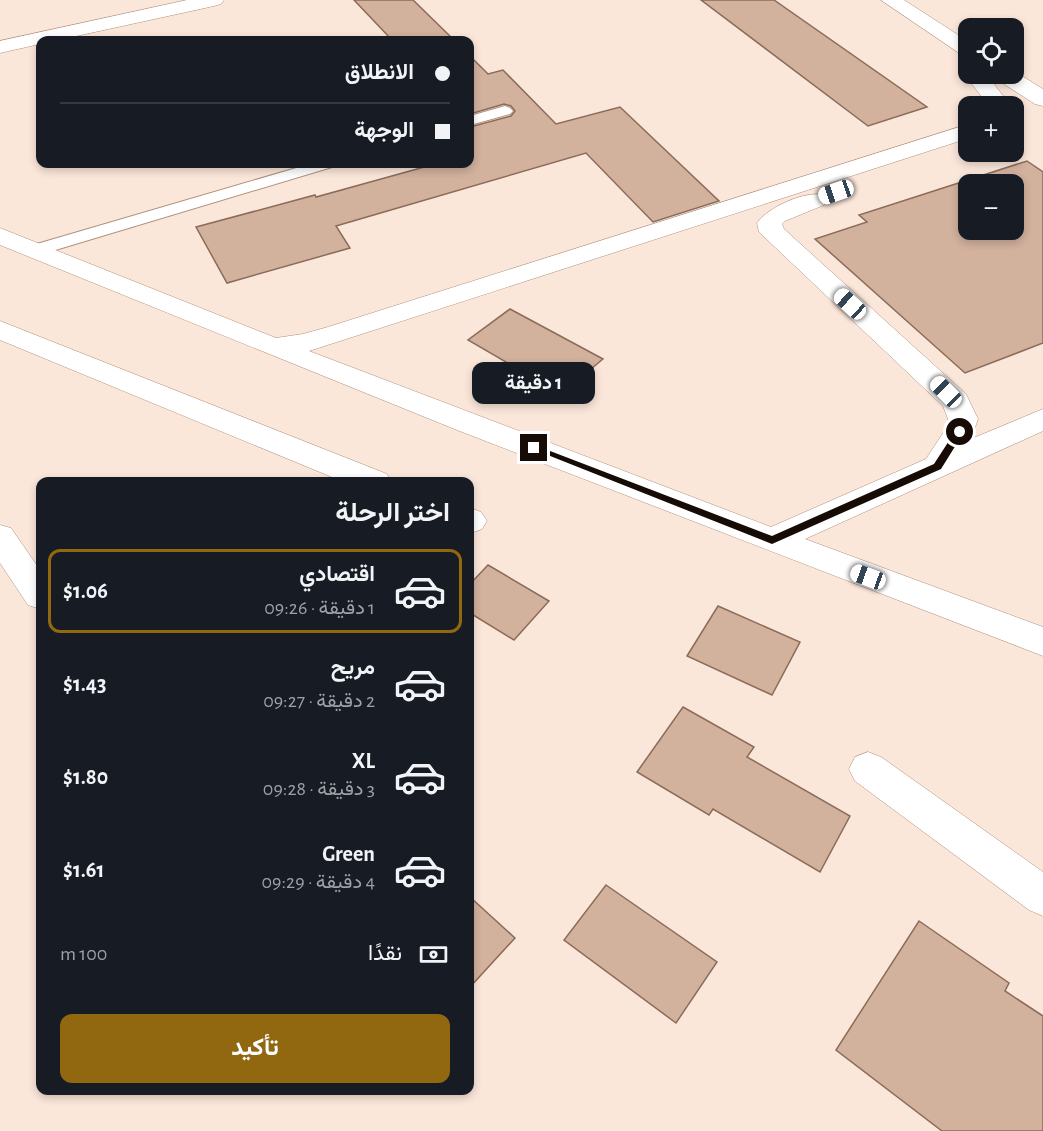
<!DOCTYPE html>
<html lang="ar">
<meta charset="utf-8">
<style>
:root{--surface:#171b24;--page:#242831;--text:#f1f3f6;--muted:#9ea1a6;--line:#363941;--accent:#91670f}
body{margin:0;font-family:"Alegreya Sans",Vazirmatn,sans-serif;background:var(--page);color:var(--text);direction:rtl;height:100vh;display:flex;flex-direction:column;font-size:22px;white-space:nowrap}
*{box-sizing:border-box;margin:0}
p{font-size:20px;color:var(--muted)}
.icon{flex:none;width:33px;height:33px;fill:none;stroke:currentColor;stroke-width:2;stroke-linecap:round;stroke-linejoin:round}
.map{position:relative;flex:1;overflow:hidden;direction:ltr}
.drawer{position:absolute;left:36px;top:477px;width:438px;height:618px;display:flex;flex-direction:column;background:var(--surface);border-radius:12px;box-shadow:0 3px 9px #0003;direction:rtl}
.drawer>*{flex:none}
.guide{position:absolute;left:36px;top:36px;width:438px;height:132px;border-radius:12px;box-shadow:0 3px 9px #0003;direction:rtl;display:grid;align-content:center;height:132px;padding:0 24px;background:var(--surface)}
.buttons{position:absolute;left:958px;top:18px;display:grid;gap:12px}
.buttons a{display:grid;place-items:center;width:66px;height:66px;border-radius:12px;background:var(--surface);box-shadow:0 3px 9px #0003;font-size:30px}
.end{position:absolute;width:27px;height:27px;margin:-14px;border:8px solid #160b05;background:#fff;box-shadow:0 0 0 3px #fff}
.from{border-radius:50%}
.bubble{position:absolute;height:42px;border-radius:12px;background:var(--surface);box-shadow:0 3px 9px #0003;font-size:20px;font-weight:700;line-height:42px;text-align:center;direction:rtl}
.car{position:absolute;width:18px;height:36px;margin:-18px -9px;border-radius:8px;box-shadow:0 0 4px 2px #0007;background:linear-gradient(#fff 24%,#345 0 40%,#fff 0 76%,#345 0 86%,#fff 0)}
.guide b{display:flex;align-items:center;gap:21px;height:57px;font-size:22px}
.guide b+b{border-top:2px solid var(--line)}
.guide i{width:15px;height:15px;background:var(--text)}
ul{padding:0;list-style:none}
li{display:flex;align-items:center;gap:18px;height:84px;margin:0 12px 9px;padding:0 12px;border:3px solid transparent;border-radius:12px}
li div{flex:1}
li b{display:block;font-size:22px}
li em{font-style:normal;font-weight:700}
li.current{border-color:var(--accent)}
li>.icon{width:54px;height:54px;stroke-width:1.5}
h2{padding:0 24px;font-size:27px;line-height:72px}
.pay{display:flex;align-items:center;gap:15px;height:66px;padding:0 24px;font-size:22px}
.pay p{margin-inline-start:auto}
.button{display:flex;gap:12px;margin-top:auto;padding:12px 24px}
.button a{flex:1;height:69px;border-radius:12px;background:var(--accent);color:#fff;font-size:24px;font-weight:700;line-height:69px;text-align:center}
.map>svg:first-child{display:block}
</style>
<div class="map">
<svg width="1043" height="1131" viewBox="0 0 1043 1131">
<rect width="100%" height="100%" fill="#fbe6da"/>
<path fill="#d2b19d" stroke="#8a6c59" stroke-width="1.5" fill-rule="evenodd" d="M 354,0 L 413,0 L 454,40 L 392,40 Z
M 701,0 L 774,0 L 927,107 L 868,126 Z
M 470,56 L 488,74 L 503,70 L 556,124 L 620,107 L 719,201 L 653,222 L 586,153 L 336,226 L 350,248 L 227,283 L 196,227 L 315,195 L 316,197 L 435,164 L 470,164 L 470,127 L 511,116 L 515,111 L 511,106 L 504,104 L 470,114 Z
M 1027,161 L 1043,172 L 1043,343 L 965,373 L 815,239 L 867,222 L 859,215 ZM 969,184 L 1014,184 L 1014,230 L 969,230 Z
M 510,309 L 603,359 L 561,394 L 468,340 Z
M 488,565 L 549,601 L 514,640 L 470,613 L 470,584 Z
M 718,606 L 800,642 L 772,695 L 687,656 Z
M 683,707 L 754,747 L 747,757 L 850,816 L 820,872 L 713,809 L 709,815 L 637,772 Z
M 606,885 L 717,962 L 676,1023 L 564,940 Z
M 470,897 L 515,938 L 470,987 Z
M 919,921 L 1009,983 L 1005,991 L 1043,1016 L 1043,1131 L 942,1131 L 836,1050 Z"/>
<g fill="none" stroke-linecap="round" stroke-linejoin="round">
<defs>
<path id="lane" d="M 505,106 L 510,108 L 513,111 L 510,114 L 470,125 L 470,116 Z
M 310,164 L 334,164 L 332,167 L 42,254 L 30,254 L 27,250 L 30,246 Z"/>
<path id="street" d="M 187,0 L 224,0 L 221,4 L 214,6 L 58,40 L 40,40 L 40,44 L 0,53 L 0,41 Z
M 881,0 L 904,0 L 969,42 L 969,57 L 962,55 Z
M 967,69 L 969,74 L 986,74 L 1011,106 L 989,106 L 964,74 Z
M 1014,71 L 1043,89 L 1043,106 L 1035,104 L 996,79 L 993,74 L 1014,74 Z
M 969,124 L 969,138 L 309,351 L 771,527 L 926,459 L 945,430 L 948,419 L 943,406 L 759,232 L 757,223 C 767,208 805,190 824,195 L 827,200 L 824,205 L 785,221 L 782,224 L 784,229 L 966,394 L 978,419 L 971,439 L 1043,409 L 1043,431 L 805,539 L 1043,627 L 1043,656 L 457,430 L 0,245 L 0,228 L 276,338 L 303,334 L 328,327 Z
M 0,321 L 387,474 L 391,482 L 344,482 L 0,340 Z
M 470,508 L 481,512 L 487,521 L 482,529 L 471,533 Z
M 0,525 L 11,528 L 40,570 L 40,609 L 28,605 L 0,563 Z
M 868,752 L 881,757 L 1043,872 L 1043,916 L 1029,910 L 855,781 L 849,769 L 855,757 Z"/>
</defs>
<use href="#lane" stroke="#b0917d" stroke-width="2"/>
<use href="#street" stroke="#b0917d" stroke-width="1"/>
<use href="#lane" fill="#fff" fill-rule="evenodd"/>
<use href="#street" fill="#fff" fill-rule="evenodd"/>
</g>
<path fill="#160b05" d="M 960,429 L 964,432 L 941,469 L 772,544 L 530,448 L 537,446 L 772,536 L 934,464 L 956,430 Z"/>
</svg>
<div class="buttons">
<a><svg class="icon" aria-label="locate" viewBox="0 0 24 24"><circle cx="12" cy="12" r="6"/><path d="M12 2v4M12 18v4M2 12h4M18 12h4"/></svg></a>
<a>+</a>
<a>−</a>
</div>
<i class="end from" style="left:960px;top:432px"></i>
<i class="end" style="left:534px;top:448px"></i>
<div class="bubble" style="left:472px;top:362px;width:123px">1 دقيقة</div>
<i class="car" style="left:836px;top:192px;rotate:251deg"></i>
<i class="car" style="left:850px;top:304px;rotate:312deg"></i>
<i class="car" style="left:946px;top:392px;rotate:315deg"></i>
<i class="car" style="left:868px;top:577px;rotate:290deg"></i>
<div class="guide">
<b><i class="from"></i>الانطلاق</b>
<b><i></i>الوجهة</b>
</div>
<section class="drawer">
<h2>اختر الرحلة</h2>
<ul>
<li class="current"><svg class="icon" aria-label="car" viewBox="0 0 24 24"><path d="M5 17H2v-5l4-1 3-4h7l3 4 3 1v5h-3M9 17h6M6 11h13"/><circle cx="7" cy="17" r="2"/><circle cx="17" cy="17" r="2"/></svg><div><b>اقتصادي</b><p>1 دقيقة · 09:26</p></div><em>$1.06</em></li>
<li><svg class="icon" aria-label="car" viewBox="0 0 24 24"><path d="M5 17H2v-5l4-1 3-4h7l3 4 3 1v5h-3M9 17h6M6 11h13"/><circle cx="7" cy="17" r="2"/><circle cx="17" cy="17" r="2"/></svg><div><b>مريح</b><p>2 دقيقة · 09:27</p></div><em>$1.43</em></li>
<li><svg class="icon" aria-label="car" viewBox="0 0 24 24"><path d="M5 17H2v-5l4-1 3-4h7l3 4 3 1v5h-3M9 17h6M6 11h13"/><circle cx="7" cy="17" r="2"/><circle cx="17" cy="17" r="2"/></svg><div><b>XL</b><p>3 دقيقة · 09:28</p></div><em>$1.80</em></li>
<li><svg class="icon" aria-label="car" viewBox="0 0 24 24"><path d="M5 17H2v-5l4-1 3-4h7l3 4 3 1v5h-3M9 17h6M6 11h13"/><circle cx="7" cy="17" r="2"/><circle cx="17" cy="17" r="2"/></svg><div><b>Green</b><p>4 دقيقة · 09:29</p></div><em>$1.61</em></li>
</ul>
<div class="pay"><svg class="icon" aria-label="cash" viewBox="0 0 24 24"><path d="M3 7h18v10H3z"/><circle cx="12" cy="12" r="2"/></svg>نقدًا<p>100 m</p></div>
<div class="button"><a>تأكيد</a></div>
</section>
</div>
